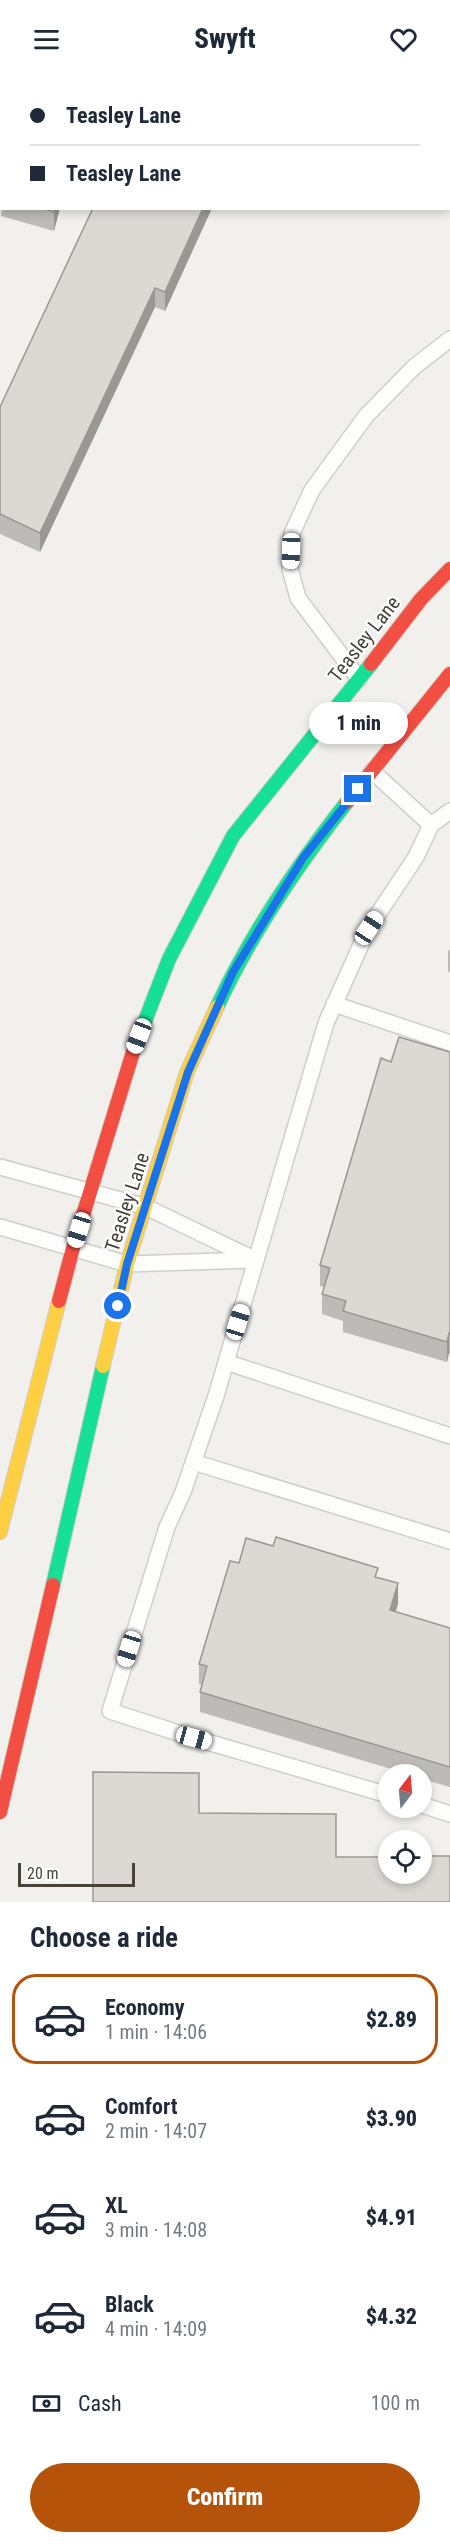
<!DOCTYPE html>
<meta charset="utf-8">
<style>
:root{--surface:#fff;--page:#f6f6f7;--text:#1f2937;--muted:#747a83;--line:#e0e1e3;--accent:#b45309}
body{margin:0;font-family:"Roboto Condensed",sans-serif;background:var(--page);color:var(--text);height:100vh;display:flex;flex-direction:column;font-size:22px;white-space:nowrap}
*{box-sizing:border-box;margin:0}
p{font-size:20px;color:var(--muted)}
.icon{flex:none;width:33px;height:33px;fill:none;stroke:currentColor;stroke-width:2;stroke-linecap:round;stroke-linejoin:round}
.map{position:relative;height:1824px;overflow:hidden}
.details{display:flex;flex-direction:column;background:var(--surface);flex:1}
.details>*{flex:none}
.guide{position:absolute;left:0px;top:0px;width:450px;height:132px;box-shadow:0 3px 9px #0003;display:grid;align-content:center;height:132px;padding:0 30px;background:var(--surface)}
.needle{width:39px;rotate:16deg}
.fabs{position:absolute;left:378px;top:1686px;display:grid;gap:12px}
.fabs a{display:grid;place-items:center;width:54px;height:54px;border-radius:50%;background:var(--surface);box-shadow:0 3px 9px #0003;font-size:30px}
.scale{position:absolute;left:18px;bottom:15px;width:117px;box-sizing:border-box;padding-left:6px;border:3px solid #494238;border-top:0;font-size:16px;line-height:21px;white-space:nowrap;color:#494238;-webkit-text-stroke:4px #fff;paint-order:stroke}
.end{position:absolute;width:27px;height:27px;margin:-14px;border:8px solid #1a73e8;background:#fff;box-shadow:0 0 0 3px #fff}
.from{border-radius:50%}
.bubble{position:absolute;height:42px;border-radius:21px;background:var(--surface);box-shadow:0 3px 9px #0003;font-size:20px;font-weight:800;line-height:42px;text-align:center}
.car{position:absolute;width:18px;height:36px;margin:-18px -9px;border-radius:8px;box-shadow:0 0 4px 2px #0007;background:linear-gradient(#fff 24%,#345 0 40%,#fff 0 76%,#345 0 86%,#fff 0)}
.guide b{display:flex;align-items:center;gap:21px;height:57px;font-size:22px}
.guide b+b{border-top:2px solid var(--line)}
.guide i{width:15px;height:15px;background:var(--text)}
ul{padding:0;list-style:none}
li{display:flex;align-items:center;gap:18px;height:90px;margin:0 12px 9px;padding:0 18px;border:3px solid transparent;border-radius:24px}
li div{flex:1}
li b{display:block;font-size:22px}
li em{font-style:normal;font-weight:800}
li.selected{border-color:var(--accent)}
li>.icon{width:54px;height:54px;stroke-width:1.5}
h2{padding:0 30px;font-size:27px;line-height:72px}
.pay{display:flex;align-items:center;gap:15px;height:66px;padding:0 30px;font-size:22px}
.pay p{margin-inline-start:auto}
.cta{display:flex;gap:12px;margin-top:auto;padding:12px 30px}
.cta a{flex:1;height:69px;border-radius:36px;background:var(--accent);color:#fff;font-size:24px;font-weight:800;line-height:69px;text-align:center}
header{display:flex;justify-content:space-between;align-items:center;height:78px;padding:0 30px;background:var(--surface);font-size:27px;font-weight:800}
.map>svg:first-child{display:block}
</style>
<header><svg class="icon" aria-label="menu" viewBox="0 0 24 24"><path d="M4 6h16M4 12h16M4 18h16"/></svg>Swyft<svg class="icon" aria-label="heart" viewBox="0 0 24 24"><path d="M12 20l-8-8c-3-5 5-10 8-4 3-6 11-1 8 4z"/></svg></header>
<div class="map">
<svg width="450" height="1824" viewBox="0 0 450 1824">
<rect width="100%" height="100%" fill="#f2f0ed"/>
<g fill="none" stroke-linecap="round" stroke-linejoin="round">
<defs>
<path id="lane" d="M 359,601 L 298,520 L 290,491 L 292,455 L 312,412 L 366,338 L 414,289 L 450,261
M 372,693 L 431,747 L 416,779 L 368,851 L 326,945 L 216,1318 L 183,1414 L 167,1449 L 110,1633 L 194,1660 L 388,1717
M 431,747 L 450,733
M 334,926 L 450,965
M 0,1089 L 146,1129 L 256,1182
M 0,1149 L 127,1186 L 253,1182
M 226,1284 L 450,1358
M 193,1384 L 450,1463
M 422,1727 L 450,1736"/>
<path id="fast" d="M 217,929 C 251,855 297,788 347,724
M 133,974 L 169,881 L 233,758 L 371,586
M 53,1507 L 103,1288"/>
<path id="slow" d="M 103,1288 L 127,1186 L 187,994 L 217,929
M 0,1454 L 59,1223"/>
<path id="jam" d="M 371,586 L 421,521 L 450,491
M 347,724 L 450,596
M 59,1223 L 73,1170 L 133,974
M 0,1734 L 53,1507"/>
</defs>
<use href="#lane" stroke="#d0ceca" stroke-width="18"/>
<use href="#fast" stroke="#d2cdc4" stroke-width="16"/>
<use href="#slow" stroke="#d2cdc4" stroke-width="16"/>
<use href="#jam" stroke="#d2cdc4" stroke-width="16"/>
<use href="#lane" stroke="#fdfdfc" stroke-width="15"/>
<use href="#fast" stroke="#16e098" stroke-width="14"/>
<use href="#slow" stroke="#ffcf43" stroke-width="14"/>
<use href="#jam" stroke="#f24e42" stroke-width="14"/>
</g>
<path fill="#bdbbb7" d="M 0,0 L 98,0 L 97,2 L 2,2 L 2,109 L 0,109 Z
M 394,0 L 450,0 L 450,108 L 448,106 L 448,2 L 394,2 Z
M 2,119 L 2,130 L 60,130 L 54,153 L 1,138 Z
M 93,130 L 212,130 L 165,233 L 155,229 L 40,474 L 0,456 L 0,329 Z
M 450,871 L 450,895 L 448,893 L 448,873 Z
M 450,974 L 450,1276 L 449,1275 L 447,1284 L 343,1254 L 343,1243 L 322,1236 L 322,1216 L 324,1209 L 320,1208 L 320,1187 L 391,984 Z
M 273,1468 L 378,1500 L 398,1526 L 395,1534 L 450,1550 L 450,1709 L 422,1701 L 422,1696 L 408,1696 L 200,1634 L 200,1614 L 202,1607 L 199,1606 L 199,1586 L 239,1485 Z"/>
<path fill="#9a9895" d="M 55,130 L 60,130 L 54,153 L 54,134 Z
M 203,130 L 212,130 L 165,233 L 165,214 Z
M 155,210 L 155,229 L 40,474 L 40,455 Z
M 449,1255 L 449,1275 L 447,1284 L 447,1264 Z
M 398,1505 L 398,1526 L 390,1552 L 390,1532 Z"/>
<path fill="#dcd9d5" stroke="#9a9895" stroke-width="1.5" d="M 0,0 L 92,0 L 92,2 L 2,2 L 2,90 L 0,90 Z
M 154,0 L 264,0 L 263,2 L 154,2 Z
M 396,0 L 450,0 L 450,90 L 448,87 L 448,2 L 397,2 Z
M 42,130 L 55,130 L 54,134 Z
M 93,130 L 203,130 L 165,214 L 155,210 L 40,455 L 0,436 L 0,329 Z
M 399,959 L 450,974 L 450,1255 L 449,1255 L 447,1264 L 343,1233 L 346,1223 L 322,1216 L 330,1190 L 320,1187 L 381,980 L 391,984 Z
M 276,1459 L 378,1490 L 375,1499 L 398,1505 L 390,1532 L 450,1550 L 450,1689 L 200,1614 L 207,1588 L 199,1586 L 230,1483 L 239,1485 L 246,1460 L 273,1468 Z
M 93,1694 L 199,1695 L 199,1735 L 336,1736 L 336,1779 L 388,1779 L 388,1796 L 422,1796 L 422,1778 L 450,1778 L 450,1824 L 93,1824 Z"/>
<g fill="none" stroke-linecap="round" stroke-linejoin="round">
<path stroke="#1a73e8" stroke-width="8" d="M 118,1228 L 127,1186 L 188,994 L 233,894 L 303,780 L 358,711"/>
</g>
<g text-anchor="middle" stroke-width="4.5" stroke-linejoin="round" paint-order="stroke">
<g font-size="20" fill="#494238" stroke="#fff">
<text transform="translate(364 561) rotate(-52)" y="7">Teasley Lane</text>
<text transform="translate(127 1124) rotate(-72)" y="7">Teasley Lane</text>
</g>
</g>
</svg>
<div class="fabs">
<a><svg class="needle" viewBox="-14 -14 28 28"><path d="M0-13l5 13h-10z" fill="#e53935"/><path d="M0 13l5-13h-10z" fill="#747a83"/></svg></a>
<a><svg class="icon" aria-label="locate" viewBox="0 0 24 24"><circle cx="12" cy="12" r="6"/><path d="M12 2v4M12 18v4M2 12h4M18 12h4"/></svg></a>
</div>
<div class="scale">20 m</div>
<i class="end from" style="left:118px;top:1228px"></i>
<i class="end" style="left:358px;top:711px"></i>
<div class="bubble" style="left:309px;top:624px;width:99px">1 min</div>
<i class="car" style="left:291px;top:473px;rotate:182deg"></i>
<i class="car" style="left:369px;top:850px;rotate:33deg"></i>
<i class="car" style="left:139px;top:958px;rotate:201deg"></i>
<i class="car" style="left:79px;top:1152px;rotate:197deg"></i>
<i class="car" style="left:238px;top:1244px;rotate:17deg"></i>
<i class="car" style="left:129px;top:1571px;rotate:197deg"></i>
<i class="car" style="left:194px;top:1660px;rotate:105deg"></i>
<div class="guide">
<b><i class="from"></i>Teasley Lane</b>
<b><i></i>Teasley Lane</b>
</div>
</div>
<section class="details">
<h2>Choose a ride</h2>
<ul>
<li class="selected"><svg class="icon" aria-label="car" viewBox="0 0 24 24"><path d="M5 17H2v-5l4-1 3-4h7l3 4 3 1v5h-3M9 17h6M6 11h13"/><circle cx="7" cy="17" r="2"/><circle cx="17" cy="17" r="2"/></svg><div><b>Economy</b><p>1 min · 14:06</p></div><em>$2.89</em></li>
<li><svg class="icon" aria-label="car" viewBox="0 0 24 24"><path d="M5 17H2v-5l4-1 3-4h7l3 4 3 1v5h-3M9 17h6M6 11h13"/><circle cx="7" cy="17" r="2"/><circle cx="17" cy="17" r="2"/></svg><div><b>Comfort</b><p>2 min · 14:07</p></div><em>$3.90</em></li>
<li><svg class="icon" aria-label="car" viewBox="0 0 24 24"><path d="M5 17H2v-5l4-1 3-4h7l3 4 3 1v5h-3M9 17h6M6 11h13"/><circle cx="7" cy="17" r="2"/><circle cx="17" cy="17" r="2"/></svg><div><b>XL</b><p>3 min · 14:08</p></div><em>$4.91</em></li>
<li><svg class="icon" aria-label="car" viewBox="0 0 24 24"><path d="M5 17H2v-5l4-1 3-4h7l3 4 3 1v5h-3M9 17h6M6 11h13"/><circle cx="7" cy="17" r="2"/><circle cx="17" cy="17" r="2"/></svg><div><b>Black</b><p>4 min · 14:09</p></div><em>$4.32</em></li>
</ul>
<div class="pay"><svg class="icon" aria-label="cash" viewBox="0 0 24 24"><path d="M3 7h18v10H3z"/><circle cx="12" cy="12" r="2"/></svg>Cash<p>100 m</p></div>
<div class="cta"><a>Confirm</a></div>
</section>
